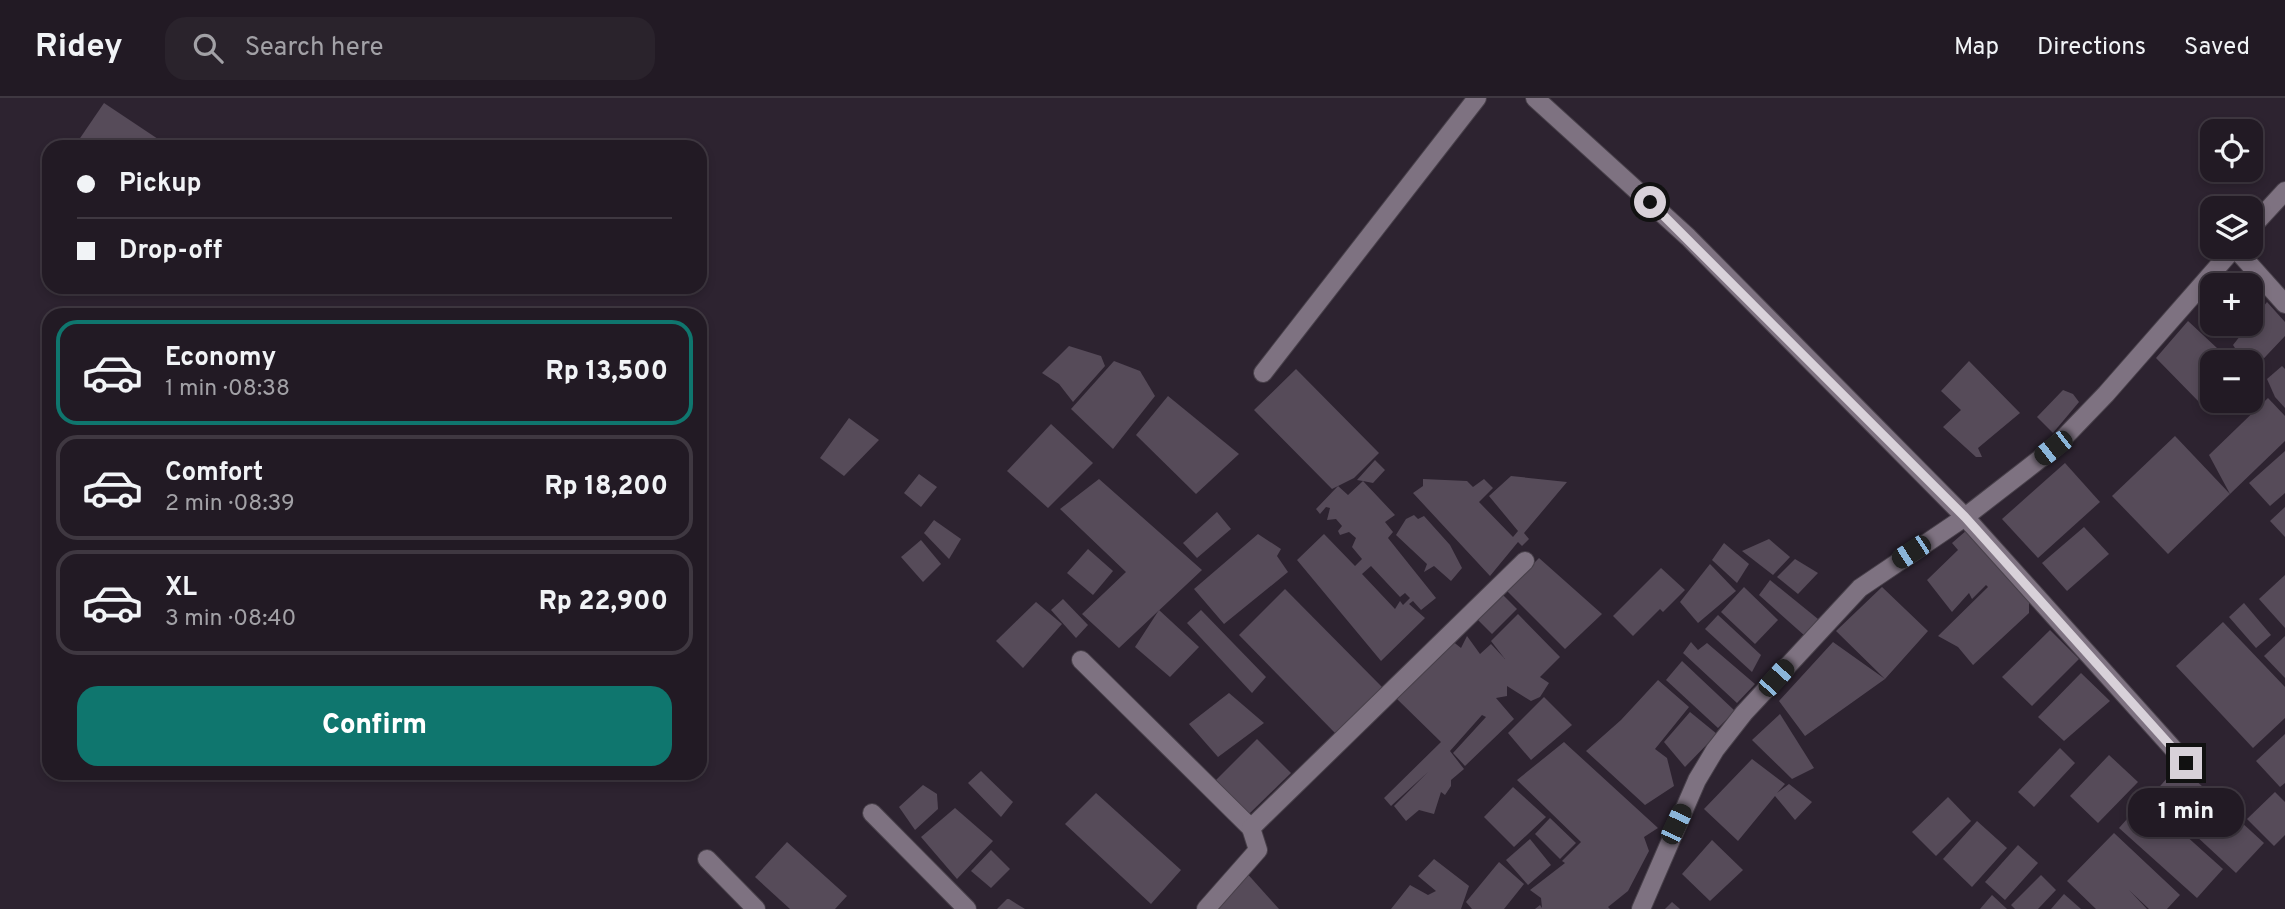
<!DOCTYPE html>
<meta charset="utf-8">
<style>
:root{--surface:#221a24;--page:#2a232c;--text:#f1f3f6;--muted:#a2a1a6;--line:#3f3841;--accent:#0f766e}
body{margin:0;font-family:Overpass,sans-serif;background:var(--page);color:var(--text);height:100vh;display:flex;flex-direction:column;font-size:26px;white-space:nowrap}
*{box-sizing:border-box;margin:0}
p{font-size:23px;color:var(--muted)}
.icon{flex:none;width:38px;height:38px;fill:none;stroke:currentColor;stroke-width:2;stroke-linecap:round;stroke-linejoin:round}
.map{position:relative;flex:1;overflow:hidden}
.side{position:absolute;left:42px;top:210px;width:665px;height:472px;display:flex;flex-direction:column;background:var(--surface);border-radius:21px;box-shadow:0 4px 10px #0003,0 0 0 2px var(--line)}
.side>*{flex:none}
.guide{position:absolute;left:42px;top:42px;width:665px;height:154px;border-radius:21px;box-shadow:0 4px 10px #0003,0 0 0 2px var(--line);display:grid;align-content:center;height:154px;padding:0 35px;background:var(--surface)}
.controls{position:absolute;left:2200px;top:21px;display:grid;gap:14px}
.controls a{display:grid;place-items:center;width:63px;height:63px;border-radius:14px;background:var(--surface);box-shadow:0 4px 10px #0003,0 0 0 2px var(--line);font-size:35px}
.end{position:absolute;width:32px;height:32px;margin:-16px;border:9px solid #d8d1d9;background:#111;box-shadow:0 0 0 4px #111}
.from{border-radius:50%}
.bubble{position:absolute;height:49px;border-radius:21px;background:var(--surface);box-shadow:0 4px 10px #0003,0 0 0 2px var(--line);font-size:23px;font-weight:800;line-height:49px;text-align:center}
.car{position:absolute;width:21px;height:42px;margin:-21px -10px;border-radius:9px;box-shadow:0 0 5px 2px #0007;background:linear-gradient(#222 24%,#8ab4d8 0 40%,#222 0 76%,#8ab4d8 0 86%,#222 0)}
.guide b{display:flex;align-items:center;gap:24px;height:66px;font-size:26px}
.guide b+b{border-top:2px solid var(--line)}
.guide i{width:18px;height:18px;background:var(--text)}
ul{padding:12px 0 0;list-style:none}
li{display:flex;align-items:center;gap:21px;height:105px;margin:0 14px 10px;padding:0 21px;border:4px solid var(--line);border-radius:21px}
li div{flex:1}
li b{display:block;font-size:26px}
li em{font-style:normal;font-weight:800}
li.selected{border-color:var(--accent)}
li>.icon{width:63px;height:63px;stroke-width:1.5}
.button{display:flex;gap:14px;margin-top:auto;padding:14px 35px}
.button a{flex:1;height:80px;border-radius:21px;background:var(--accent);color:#fff;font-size:28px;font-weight:800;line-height:80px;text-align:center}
header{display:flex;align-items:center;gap:42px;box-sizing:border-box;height:98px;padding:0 35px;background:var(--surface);border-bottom:2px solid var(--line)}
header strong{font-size:33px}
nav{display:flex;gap:38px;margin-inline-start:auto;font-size:24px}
.search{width:490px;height:63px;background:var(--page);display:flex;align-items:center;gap:18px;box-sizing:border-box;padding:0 24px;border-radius:21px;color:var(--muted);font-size:26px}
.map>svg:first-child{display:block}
.building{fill:#564b59;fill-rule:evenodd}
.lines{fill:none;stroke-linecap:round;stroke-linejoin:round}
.minor-casing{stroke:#48404a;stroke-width:20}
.minor{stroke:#7e7281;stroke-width:18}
.route{stroke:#d8d1d9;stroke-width:9}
</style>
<header>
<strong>Ridey</strong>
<div class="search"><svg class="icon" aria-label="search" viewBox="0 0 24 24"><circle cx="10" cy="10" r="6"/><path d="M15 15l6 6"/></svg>Search here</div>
<nav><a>Map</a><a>Directions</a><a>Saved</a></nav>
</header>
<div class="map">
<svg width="2285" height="811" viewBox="0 0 2285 811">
<rect width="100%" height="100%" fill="#2d2330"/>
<!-- building -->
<g class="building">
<polygon points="104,5 170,49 74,49"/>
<polygon points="2267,204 2285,224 2285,238 2250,275 2250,264 2244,264 2233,247"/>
<polygon points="2188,223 2232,264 2212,264 2212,298 2202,307 2156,260"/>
<polygon points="1069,248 1101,258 1105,268 1073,304 1059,286 1042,275"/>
<polygon points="1114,263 1140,273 1155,298 1113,351 1071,311"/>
<polygon points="1969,263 2020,315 1978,350 1982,359 1976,359 1943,329 1961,312 1941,293"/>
<polygon points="2282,268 2285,271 2285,310 2275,299 2267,281"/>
<path d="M1296,271L1379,355L1354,380L1338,388L1348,397L1363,383L1357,382L1375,362L1385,372L1373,385L1363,383L1395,417L1385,424L1393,434L1388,440L1436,500L1421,512L1413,503L1409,506L1425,520L1381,563L1297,462L1324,436L1355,468L1362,461L1352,449L1356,440L1349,434L1340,437L1338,433L1342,428L1336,421L1327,422L1330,410L1326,409L1320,416L1316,411L1338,388L1332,391L1254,312ZM1371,468L1400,499L1405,495L1410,500L1403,507L1400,503L1395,511L1362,476Z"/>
<polygon points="2063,292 2073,296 2079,304 2053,335 2037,319"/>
<polygon points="1168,298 1239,356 1196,396 1136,337"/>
<polygon points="2268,300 2285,318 2285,343 2230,396 2209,357"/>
<polygon points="849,320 879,342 844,378 820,360"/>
<polygon points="1051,326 1093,365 1048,410 1007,373"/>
<polygon points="2175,338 2230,396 2168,456 2112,398"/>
<polygon points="2285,353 2285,395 2270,408 2249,385"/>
<polygon points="2065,365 2100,404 2038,460 2002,421"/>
<polygon points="919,376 937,389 921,409 904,395"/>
<polygon points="1511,378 1567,384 1524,435 1529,441 1522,448 1518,444 1490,478 1413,395 1423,388 1423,381 1467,383 1473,389 1484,381 1493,390 1479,404 1513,439 1518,433 1489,398"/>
<polygon points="1099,381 1202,472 1119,550 1082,516 1126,474 1060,411"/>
<polygon points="2285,409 2285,439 2270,423"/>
<polygon points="1217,414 1231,431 1197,460 1183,445"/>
<polygon points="1414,417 1418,421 1424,418 1450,447 1462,470 1451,483 1434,468 1424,474 1427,466 1396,437 1406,421"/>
<polygon points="934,422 961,441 949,461 924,435"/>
<polygon points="2084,429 2109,456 2067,493 2042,465"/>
<polygon points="1967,432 2029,496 2029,515 1973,567 1958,549 1938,538 1988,489 1986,487 1972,501 1969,495 1952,514 1927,482 1958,452 1952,445"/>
<polygon points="1258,436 1281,451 1277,458 1288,474 1224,526 1194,491"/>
<polygon points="1769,441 1790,459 1773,477 1742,453"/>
<polygon points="921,442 941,466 923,484 901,459"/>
<polygon points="1724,445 1749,466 1737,485 1712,462"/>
<polygon points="1088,451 1113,473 1093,497 1067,475"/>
<polygon points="1539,460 1602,516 1565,551 1507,493"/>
<polygon points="1795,461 1818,475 1798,496 1777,479"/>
<polygon points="1710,466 1736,493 1698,525 1680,504"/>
<polygon points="1661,470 1685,492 1663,514 1660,511 1633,538 1613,518"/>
<polygon points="2285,477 2285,530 2259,501"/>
<polygon points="1770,482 1818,521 1805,538 1759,497"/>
<polygon points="1744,489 1778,522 1755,546 1721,514"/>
<polygon points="1882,489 1928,533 1885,581 1805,638 1779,603 1833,544 1885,581 1836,533"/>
<polygon points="1285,491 1383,590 1336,636 1239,537"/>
<polygon points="1501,495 1517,511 1492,536 1476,520"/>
<polygon points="1063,501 1088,527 1076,540 1051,512"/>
<polygon points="1036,504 1062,526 1023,570 996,543"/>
<polygon points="2244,505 2271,537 2256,550 2229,519"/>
<polygon points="1159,512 1199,549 1170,579 1135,549"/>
<polygon points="1201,512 1266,579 1252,595 1187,525"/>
<polygon points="1518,516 1560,559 1540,579 1549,585 1540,599 1531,603 1507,588 1507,598 1496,600 1514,621 1465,668 1453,655 1486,619 1482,617 1450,653 1464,671 1451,682 1451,688 1445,697 1441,694 1434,716 1419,712 1406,723 1394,708 1428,674 1391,708 1384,700 1441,644 1397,601 1451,542 1461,550 1467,538 1480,556 1491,546 1505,561 1491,543"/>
<polygon points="1718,517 1761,557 1752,574 1705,531"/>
<polygon points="2223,524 2285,589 2285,620 2253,650 2176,568"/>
<polygon points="2050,532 2079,561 2032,608 2002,579"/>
<polygon points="2285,538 2285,580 2264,558"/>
<polygon points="1691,544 1698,552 1707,545 1755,586 1737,605 1683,555"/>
<polygon points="1682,563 1735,613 1718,630 1666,582"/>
<polygon points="2081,575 2110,603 2064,643 2038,619"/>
<polygon points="1658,582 1689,609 1655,651 1667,660 1674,688 1645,707 1586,653 1621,622"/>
<polygon points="1229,595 1264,625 1218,659 1189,626"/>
<polygon points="1544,599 1572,627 1531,662 1508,635"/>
<polygon points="1690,614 1717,636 1685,669 1664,644"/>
<polygon points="1780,616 1814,670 1792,681 1752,642"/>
<polygon points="2285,636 2285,685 2280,689 2256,663"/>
<polygon points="1257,641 1291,675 1249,716 1216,682"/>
<polygon points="1564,644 1658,730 1644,739 1649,753 1628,793 1608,809 1610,811 1535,811 1540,807 1542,810 1541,800 1530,792 1565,765 1562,763 1581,744 1517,682"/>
<polygon points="2060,650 2075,665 2034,709 2018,694"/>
<polygon points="2109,657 2138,684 2098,725 2070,698"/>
<polygon points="1752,661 1785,686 1777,695 1789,686 1812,704 1795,722 1775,698 1738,743 1704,711"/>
<polygon points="2179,667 2264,745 2236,775 2152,697"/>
<polygon points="981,673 1013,704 1001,719 968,685"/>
<polygon points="923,687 937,696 938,711 915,732 899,709"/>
<polygon points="1513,689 1546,719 1514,749 1484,719"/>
<polygon points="2275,694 2285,704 2285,737 2274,748 2247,721"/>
<polygon points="1096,695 1181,772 1151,806 1065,726"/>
<polygon points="1948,699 1971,723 1936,758 1912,734"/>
<polygon points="2145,701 2223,771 2197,800 2119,730"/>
<polygon points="955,710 993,743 957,781 921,739"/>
<polygon points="1550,720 1576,745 1560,761 1535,736"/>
<polygon points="1977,723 2007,750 1972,789 1943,761"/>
<polygon points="2114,735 2180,797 2167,811 2149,811 2129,792 2147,811 2096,811 2067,783"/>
<polygon points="1530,741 1551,767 1528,787 1506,762"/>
<polygon points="1712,742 1743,772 1710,803 1682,776"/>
<polygon points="787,744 847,798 835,811 790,811 755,779"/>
<polygon points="2018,747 2038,765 2005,802 1985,784"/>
<polygon points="991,752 1010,771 991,790 971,773"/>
<polygon points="1434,761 1469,788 1461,811 1391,811 1410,787 1428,797 1436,793 1418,778"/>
<polygon points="1499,764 1524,786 1504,811 1472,811 1466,804"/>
<polygon points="1244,772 1279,811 1212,811"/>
<polygon points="2041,777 2056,792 2038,811 2015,811 2011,807"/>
<polygon points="2064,796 2081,811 2051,811"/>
<polygon points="1992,797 2007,811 1980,811"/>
<polygon points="1007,801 1009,801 1025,811 997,811"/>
<polygon points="1672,804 1680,811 1665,811"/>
</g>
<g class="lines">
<defs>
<g id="minor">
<polyline points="1535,0 1688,139 1965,419 2186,665"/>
<polyline points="2250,131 2285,93"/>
<polyline points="2234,149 2285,206"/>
<polyline points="1263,275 1477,0"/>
<polyline points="1081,562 1251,730"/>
<polyline points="872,715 967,811"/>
<polyline points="707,761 756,811"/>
<polyline points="1206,811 1258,752 1251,730 1525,463"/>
<polyline points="1641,811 1697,682 1715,652 1744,615 1860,490 1965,419 2054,350 2106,296 2235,149"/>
</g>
</defs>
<!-- minor casing -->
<use href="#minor" class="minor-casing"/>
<!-- minor -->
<use href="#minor" class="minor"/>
</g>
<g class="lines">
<!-- route -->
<polyline class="route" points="1650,104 1965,419 2186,665"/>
</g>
</svg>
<div class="controls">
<a><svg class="icon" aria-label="locate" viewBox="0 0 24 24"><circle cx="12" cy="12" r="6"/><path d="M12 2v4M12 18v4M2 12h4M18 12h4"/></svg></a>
<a><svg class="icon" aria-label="layers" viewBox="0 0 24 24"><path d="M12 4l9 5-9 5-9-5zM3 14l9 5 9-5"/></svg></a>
<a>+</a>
<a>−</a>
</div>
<i class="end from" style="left:1650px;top:104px"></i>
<i class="end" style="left:2186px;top:665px"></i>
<div class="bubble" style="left:2128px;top:690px;width:116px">1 min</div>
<i class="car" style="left:2053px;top:350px;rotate:232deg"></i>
<i class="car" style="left:1911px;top:454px;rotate:237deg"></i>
<i class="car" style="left:1776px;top:580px;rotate:42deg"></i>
<i class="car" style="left:1676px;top:726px;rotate:25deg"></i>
<div class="guide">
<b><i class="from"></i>Pickup</b>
<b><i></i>Drop-off</b>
</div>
<section class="side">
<ul>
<li class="selected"><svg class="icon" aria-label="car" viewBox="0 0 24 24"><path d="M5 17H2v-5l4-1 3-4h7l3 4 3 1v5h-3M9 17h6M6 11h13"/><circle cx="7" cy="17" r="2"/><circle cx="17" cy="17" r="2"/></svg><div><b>Economy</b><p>1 min · 08:38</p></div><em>Rp 13,500</em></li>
<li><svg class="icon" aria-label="car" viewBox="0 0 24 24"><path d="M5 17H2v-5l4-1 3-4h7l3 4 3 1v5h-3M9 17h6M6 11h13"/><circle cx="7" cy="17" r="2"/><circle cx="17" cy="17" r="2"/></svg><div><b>Comfort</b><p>2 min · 08:39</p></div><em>Rp 18,200</em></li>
<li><svg class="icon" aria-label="car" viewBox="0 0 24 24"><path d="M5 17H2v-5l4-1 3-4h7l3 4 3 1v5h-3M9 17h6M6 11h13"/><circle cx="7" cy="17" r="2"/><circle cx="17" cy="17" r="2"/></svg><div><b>XL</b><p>3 min · 08:40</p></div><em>Rp 22,900</em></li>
</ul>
<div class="button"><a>Confirm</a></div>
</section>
</div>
